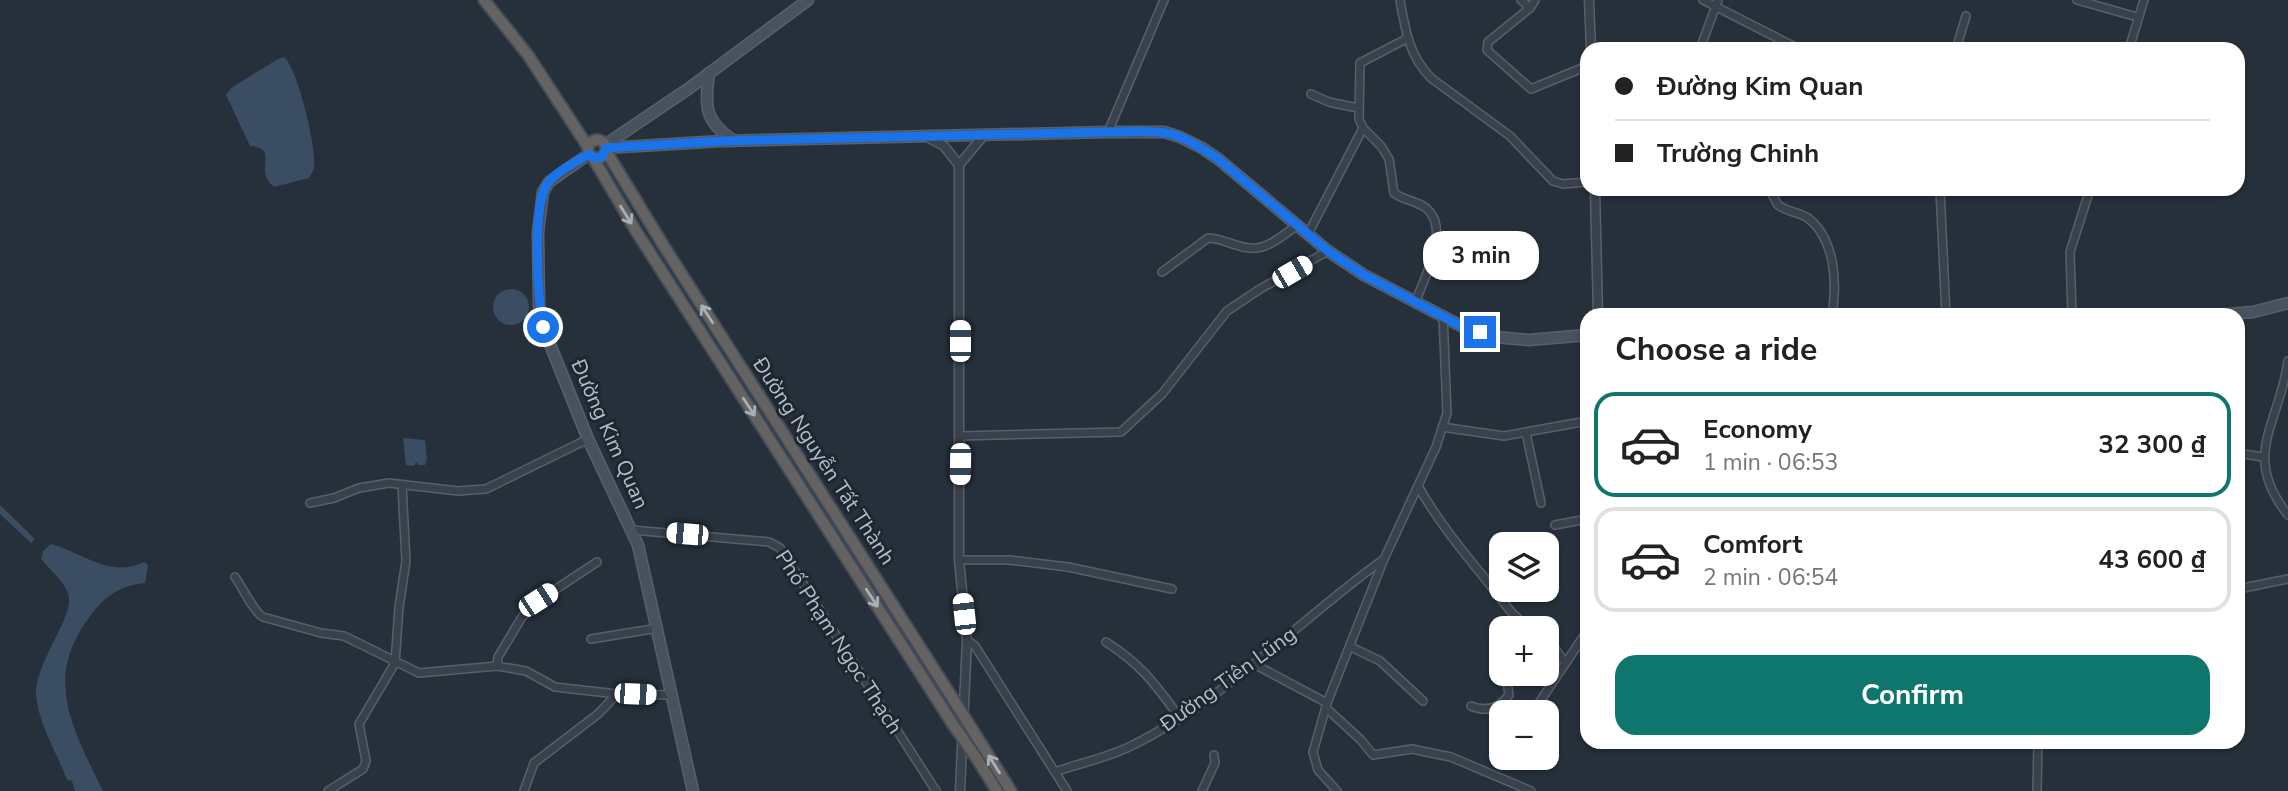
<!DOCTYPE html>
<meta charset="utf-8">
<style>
:root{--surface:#fff;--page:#f6f6f6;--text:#222;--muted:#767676;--line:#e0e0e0;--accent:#0f766e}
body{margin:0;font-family:"Nunito Sans",sans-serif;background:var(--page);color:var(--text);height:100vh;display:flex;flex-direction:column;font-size:26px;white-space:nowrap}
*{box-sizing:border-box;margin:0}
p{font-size:23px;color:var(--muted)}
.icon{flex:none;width:38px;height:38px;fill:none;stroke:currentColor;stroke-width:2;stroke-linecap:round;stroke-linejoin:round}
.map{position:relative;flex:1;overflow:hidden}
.side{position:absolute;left:1580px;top:308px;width:665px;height:441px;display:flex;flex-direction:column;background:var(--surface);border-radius:21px;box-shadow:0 2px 5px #0004}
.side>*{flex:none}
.top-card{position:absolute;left:1580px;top:42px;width:665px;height:154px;border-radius:21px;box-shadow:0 2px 5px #0004;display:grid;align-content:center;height:154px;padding:0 35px;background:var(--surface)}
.controls{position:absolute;left:1489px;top:532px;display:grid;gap:14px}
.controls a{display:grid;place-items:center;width:70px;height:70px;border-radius:14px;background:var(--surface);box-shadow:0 2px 5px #0004;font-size:35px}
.end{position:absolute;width:32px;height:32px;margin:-16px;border:9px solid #1a73e8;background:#fff;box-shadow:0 0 0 4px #fff}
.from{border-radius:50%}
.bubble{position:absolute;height:49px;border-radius:21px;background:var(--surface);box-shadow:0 2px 5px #0004;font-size:23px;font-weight:700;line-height:49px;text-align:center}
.car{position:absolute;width:21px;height:42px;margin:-21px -10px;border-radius:9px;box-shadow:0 0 5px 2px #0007;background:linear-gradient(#fff 24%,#345 0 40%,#fff 0 76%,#345 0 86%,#fff 0)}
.top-card b{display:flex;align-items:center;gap:24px;height:66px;font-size:26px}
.top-card b+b{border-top:2px solid var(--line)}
.top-card i{width:18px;height:18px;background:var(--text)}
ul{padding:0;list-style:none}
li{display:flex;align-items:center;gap:21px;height:105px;margin:0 14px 10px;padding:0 21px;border:4px solid var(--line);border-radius:21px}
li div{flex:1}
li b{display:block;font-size:26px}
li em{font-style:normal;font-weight:700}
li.on{border-color:var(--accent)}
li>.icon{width:63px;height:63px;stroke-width:1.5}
h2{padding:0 35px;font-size:32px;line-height:84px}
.cta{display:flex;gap:14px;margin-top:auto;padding:14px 35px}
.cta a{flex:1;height:80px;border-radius:21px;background:var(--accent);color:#fff;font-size:28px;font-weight:700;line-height:80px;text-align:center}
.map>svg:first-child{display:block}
.water{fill:#3a4d62}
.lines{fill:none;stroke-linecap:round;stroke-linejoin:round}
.minor-casing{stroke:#57606a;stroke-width:10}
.tertiary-casing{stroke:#57606a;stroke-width:11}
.secondary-casing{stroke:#57606a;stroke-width:13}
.trunk-casing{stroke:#444d57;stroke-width:14}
.minor{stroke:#39424c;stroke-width:7}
.tertiary{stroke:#39424c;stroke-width:8}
.secondary{stroke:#47525e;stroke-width:10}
.trunk{stroke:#646361;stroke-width:10}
.trunk-bridge-casing{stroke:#444d57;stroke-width:14;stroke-linecap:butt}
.trunk-bridge{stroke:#646361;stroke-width:10}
.oneway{stroke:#a8b0b8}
.route{stroke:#1a73e8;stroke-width:9}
.labels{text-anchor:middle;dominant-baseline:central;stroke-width:6;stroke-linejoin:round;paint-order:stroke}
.street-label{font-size:21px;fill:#b4bdc7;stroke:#1e2731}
</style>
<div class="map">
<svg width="2288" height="791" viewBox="0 0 2288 791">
<rect width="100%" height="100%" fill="#25303b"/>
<!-- water -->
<g class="water">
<path d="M284,57C298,69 317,149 314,168C313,172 311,174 309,178L274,187C252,170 281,148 250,146L226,95L231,88L278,59Z"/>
<circle cx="511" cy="307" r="18"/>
<polygon points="403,438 425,440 427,459 425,465 419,465 416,462 414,466 406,465"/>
<polygon points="0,505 35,539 31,543 0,514"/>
<path d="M51,544C82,552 110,579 144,562L148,565L145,583C121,585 105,596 91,615C42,678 73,729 103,791H75L72,781L67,780C57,752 38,724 36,694C35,664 72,619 69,598C67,583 50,570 41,559L43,551Z"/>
</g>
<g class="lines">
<defs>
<g id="minor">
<path d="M1400,0C1405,29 1409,56 1431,78L1510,136L1553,181L1563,184L1587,182"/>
<polyline points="1521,0 1530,8"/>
<polyline points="1535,0 1530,8 1488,42 1487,50 1531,89 1587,66"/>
<polyline points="1703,0 1799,49"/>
<polyline points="2077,0 2137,17"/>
<path d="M1406,39L1360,63L1359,119L1363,128L1381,146L1389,159L1394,193C1404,201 1421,201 1429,211C1449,232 1424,278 1416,301"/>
<polyline points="1700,49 1718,0"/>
<polyline points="1956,49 1966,16"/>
<polyline points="2129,49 2144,0"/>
<polyline points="1311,94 1329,102 1358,108"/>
<polyline points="1108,132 1164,0"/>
<path d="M1769,189L1778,205C1787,212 1799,212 1808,218C1836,240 1837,284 1832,315"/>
<polyline points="1940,189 1946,315"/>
<polyline points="1308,234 1363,128"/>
<path d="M1162,272L1208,238C1217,238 1226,242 1236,245C1264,255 1275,240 1298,225"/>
<polyline points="2072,315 2070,252 2090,189"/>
<path d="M2288,361C2280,423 2240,455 2288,515"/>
<polyline points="1442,427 1504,436 1587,421"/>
<polyline points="1526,433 1541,503"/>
<polyline points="960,436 1121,432 1162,394 1227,311 1260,289 1328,251"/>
<polyline points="2238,453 2263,457"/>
<path d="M1418,486C1439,523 1465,554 1491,586C1505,603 1512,618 1532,628"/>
<polyline points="310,503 334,498 359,488 389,483 458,491 486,489 588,439"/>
<polyline points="1555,525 1587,519"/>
<polyline points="632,530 769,542 780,548 936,791"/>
<polyline points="959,560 1009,560 1068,567 1172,589"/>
<path d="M235,577C242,587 254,612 263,617L321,633L344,636L419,673L497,666L526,671L555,687L617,694L673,695"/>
<polyline points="2238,589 2288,579"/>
<polyline points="591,639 658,628"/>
<polyline points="1547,639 1566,663"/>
<polyline points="967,640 975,646 1067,791"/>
<path d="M1106,642C1142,665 1155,684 1180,718"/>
<polyline points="1351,647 1380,661 1423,701"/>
<polyline points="1254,664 1327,703"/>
<polyline points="497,666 498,657 522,617 535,603 597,562"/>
<path d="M1471,706C1486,712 1499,709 1509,695L1506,674"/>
<polyline points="1537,706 1587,631"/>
<polyline points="1326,708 1361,740 1373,755 1412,749 1451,757 1531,791"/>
<path d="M1055,772C1080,763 1107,758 1131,746C1225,700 1299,620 1384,559"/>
<polyline points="328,791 363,769 366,761 359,724 395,663 399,607 406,561 402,485"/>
<polyline points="524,791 534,763 598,714 617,694"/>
<polyline points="1202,791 1215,763 1214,755"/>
<polyline points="1337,791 1318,770 1313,752 1327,703 1384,559 1436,447 1447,413 1443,315"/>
<polyline points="2037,791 2038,742"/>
</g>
<g id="tertiary">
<polyline points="1589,0 1591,49"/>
<polyline points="927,137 944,146 959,165"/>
<polyline points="1595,189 1598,315"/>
<polyline points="960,791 967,640 959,560 959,165 984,135"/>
</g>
<g id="secondary">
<path d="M709,73C705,107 704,121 734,141"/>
<polyline points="605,145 688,89 808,0"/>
<polyline points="606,148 722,141 1108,132 1164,132 1180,137 1202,148 1217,158 1328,251 1364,275 1465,328 1495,337 1529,340 1587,335"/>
<polyline points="589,154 549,182 543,192 538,232 539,306 543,327 588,439 638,545 693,791"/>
<polyline points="2218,315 2253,312 2288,303"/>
</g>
<g id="trunk">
<polyline points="484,0 528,55 588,147"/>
<circle cx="597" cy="149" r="9"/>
<polyline points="606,151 665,248 955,702"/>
<polyline points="592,156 636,231 952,723"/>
<polyline points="977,737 1011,791"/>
<polyline points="977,759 997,791"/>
</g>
</defs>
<!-- minor casing -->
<use href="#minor" class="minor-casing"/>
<!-- tertiary casing -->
<use href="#tertiary" class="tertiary-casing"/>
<!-- secondary casing -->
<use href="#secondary" class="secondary-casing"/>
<!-- trunk casing -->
<use href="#trunk" class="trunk-casing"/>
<!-- minor -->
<use href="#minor" class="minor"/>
<!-- tertiary -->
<use href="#tertiary" class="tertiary"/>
<!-- secondary -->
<use href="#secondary" class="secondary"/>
<!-- trunk -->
<use href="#trunk" class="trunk"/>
<defs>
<g id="trunk-bridge">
<polyline points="955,702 977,737"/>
<polyline points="952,723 977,759"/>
</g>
</defs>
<!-- trunk-bridge casing -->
<use href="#trunk-bridge" class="trunk-bridge-casing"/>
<!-- trunk-bridge -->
<use href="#trunk-bridge" class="trunk-bridge"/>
</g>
<!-- one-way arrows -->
<defs><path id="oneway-shaft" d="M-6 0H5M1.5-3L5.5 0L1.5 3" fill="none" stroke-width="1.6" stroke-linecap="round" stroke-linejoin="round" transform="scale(1.75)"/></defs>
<g class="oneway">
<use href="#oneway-shaft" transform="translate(626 215) rotate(58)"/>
<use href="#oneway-shaft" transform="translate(707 314) rotate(-123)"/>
<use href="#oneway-shaft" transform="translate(749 407) rotate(57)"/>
<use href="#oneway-shaft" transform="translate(872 598) rotate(57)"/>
<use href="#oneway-shaft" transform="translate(994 764) rotate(-122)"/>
</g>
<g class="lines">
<!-- route -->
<path class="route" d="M543,327C538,299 532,211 546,186C554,172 576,162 589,154L595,158L602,157L606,148L722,141L1108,132C1127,132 1148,130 1166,133C1184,136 1201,148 1217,158L1328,251L1364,275L1465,328L1480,332"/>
</g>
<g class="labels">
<!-- street labels -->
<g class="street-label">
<text transform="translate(610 434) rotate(66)">Đường Kim Quan</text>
<text transform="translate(824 461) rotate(57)">Đường Nguyễn Tất Thành</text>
<text transform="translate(839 642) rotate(57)">Phố Phạm Ngọc Thạch</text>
<text transform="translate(1228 679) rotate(-36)">Đường Tiên Lũng</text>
</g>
</g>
</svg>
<div class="controls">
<a><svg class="icon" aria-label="layers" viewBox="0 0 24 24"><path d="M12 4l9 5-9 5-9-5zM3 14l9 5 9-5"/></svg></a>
<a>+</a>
<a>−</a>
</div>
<i class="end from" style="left:543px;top:327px"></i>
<i class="end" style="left:1480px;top:332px"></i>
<div class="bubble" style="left:1423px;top:231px;width:116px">3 min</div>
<i class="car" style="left:1292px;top:272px;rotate:60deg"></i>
<i class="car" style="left:960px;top:341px;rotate:0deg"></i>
<i class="car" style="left:960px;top:464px;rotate:181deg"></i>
<i class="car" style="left:687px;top:534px;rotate:275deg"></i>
<i class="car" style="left:538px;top:600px;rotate:57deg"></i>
<i class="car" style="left:964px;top:614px;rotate:354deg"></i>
<i class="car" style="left:635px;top:694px;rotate:92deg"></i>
<div class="top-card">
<b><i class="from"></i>Đường Kim Quan</b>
<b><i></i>Trường Chinh</b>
</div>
<section class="side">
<h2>Choose a ride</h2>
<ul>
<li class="on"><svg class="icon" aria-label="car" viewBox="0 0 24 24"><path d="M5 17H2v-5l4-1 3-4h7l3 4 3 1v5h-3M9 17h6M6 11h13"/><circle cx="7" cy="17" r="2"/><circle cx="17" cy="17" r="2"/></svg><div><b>Economy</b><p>1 min · 06:53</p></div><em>32 300 ₫</em></li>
<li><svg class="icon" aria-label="car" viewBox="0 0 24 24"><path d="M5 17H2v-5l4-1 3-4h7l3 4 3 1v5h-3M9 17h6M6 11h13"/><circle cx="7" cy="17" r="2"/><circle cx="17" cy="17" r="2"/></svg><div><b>Comfort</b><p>2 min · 06:54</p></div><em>43 600 ₫</em></li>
</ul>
<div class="cta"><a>Confirm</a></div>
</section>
</div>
